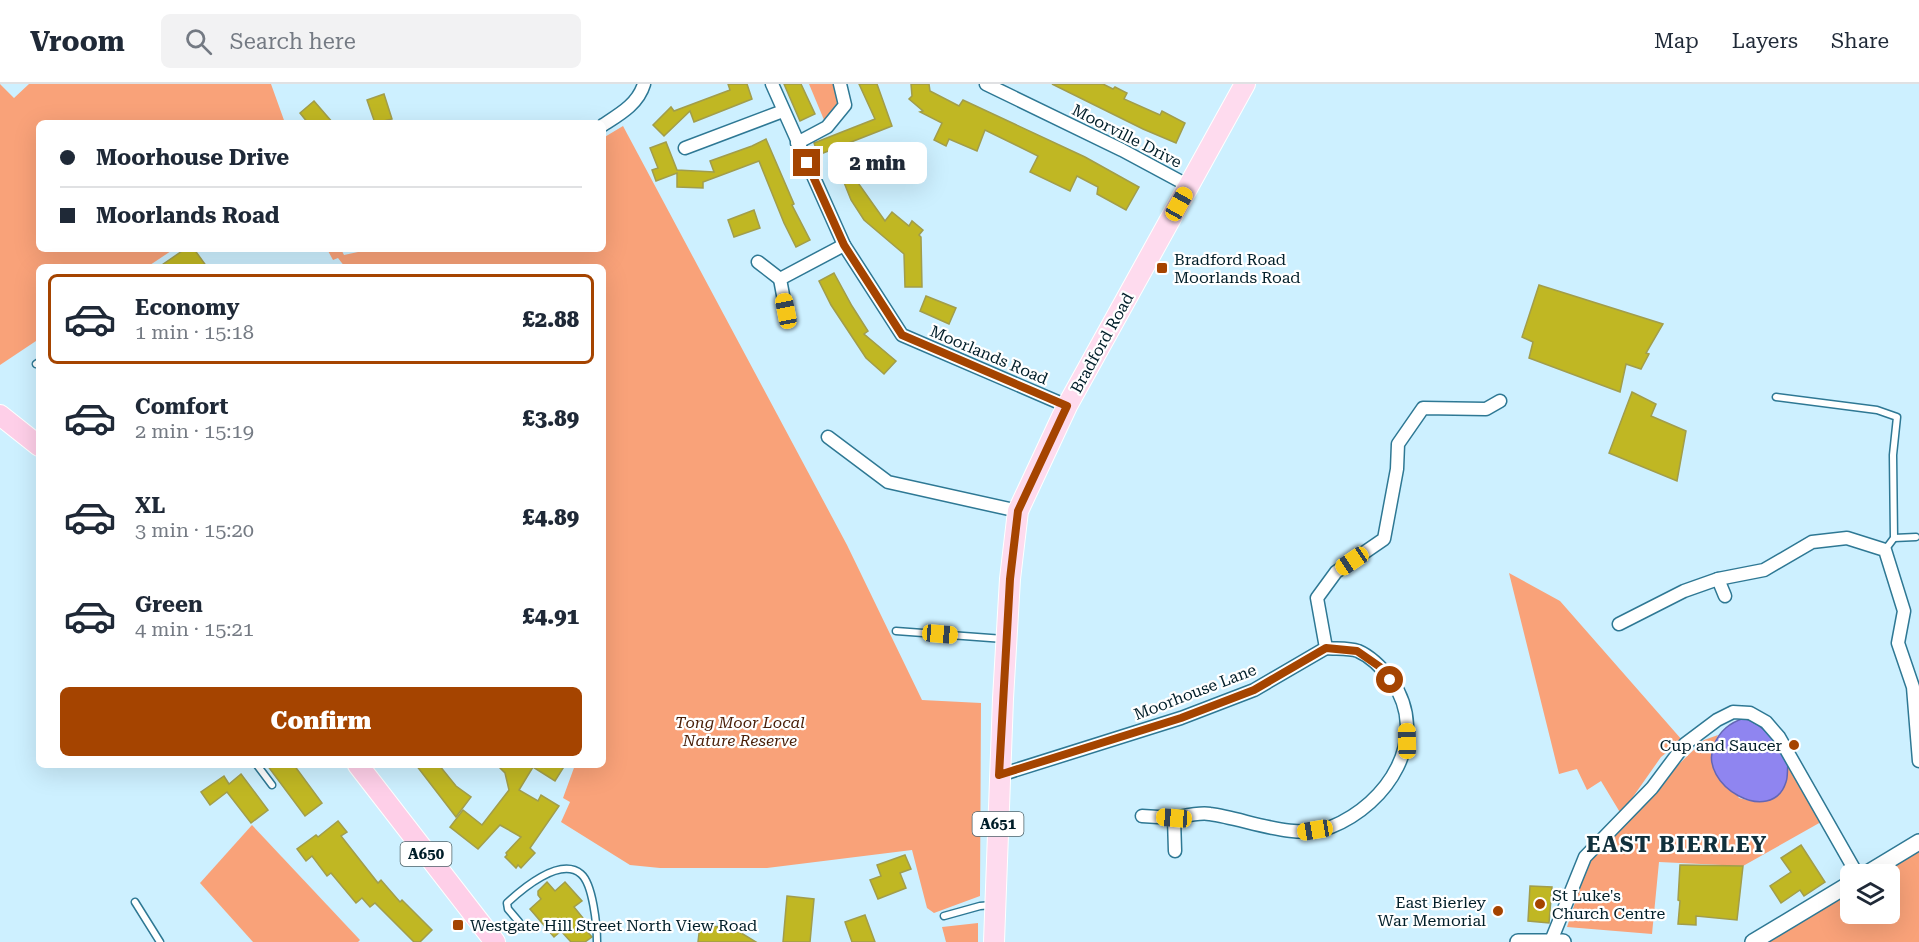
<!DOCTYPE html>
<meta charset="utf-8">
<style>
:root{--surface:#fff;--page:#f2f2f3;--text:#1f2937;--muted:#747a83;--line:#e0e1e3;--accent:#a54400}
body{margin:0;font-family:"Roboto Serif",serif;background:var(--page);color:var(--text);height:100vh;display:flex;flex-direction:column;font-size:22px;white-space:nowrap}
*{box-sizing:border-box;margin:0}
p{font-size:20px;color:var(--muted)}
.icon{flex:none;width:33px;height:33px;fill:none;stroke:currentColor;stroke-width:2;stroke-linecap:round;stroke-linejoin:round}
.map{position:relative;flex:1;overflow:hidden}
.side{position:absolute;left:36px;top:180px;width:570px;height:504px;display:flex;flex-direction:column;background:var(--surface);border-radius:9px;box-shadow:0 6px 24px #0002}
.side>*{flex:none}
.hud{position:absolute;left:36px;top:36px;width:570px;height:132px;border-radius:9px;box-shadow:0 6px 24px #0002;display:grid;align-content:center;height:132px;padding:0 24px;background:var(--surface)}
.controls{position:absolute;left:1840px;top:780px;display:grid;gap:12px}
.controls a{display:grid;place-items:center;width:60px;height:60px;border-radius:9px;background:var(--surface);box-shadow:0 6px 24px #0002;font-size:30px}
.end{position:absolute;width:27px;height:27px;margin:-14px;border:8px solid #a54400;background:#fff;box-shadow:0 0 0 3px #fff}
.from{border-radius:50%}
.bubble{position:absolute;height:42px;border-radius:9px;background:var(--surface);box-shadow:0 6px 24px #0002;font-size:20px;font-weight:800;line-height:42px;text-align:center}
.car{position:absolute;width:18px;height:36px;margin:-18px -9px;border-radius:8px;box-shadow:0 0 4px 2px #0007;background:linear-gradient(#f5c518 24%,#345 0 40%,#f5c518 0 76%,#345 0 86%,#f5c518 0)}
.hud b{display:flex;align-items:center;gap:21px;height:57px;font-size:22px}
.hud b+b{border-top:2px solid var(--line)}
.hud i{width:15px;height:15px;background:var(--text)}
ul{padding:10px 0 0;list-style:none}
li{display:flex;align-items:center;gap:18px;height:90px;margin:0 12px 9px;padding:0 12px;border:3px solid transparent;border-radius:9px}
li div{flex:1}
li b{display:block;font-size:22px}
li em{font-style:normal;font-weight:800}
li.selected{border-color:var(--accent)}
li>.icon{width:54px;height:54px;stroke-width:1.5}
.action{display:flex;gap:12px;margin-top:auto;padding:12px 24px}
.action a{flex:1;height:69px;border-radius:9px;background:var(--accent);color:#fff;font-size:24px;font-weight:800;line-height:69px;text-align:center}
header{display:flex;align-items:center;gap:36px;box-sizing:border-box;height:84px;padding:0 30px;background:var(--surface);border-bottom:2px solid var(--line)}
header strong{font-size:28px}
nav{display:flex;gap:33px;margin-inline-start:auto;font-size:21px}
.search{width:420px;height:54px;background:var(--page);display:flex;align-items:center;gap:15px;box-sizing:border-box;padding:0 21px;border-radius:9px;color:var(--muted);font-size:22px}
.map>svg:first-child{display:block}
.green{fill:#f9a279}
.water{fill:#8f85f0;stroke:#6466b4;stroke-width:1.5}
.building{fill:#c0b723;stroke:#a19d4b;stroke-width:1.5}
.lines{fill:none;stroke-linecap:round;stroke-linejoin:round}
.service-casing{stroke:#2e7894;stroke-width:9}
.minor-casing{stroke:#2e7894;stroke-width:15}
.tertiary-casing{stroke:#2e7894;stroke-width:18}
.primary-casing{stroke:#fff;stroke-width:22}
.trunk-casing{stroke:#fff;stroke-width:22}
.service{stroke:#fff;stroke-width:6}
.minor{stroke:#fff;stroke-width:12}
.tertiary{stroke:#fff;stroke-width:15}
.primary{stroke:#fedbee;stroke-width:20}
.trunk{stroke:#fecfe8;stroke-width:20}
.route{stroke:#a54400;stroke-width:8}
.poi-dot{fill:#a54400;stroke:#fff;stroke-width:2}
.labels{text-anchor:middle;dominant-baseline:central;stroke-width:4.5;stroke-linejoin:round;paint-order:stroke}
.shield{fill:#fff;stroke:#4c6269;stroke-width:1.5}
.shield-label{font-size:15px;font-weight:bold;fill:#001e29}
.street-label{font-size:16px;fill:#001e29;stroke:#fff}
.poi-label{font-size:16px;fill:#001e29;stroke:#fff;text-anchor:start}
.park-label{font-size:16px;font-style:italic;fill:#491e07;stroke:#fff}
.district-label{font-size:22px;font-weight:bold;letter-spacing:1.5px;fill:#11303c;stroke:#fff}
</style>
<header>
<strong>Vroom</strong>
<div class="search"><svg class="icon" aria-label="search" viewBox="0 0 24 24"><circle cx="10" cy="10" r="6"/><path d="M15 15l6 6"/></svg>Search here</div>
<nav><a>Map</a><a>Layers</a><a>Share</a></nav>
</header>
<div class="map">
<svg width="1919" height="858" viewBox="0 0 1919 858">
<rect width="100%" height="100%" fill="#cdf0ff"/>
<!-- green -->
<g class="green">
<polygon points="0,0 14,14 29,0 271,0 285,39 39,39 39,165 174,165 147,183 39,183 39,255 0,281"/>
<polygon points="809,0 840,0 845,21 827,43"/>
<polygon points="623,42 847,461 922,616 981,619 980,812 934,829 927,824 912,766 767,784 660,784 630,781 561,738 570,718 563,714 575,681 603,681 603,183 345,183 338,174 333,176 327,165 341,165 344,171 372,165 603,165 603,54"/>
<polygon points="1509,489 1560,517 1682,656 1661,673 1621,730 1601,697 1587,706 1577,685 1559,690"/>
<polygon points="1718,651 1711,669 1739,714 1751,717 1767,717 1788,680 1821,738 1743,782 1659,778 1652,850 1567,843 1589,776 1657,709 1678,681 1704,656"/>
<polygon points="252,741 360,856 358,858 253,858 200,799"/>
<polygon points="1919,766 1919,858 1764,858 1851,808 1851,830 1890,830 1890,790 1880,790"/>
<polygon points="978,839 978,858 946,858 942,843"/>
</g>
<!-- water -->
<path class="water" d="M1744,634C1768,643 1776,658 1788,680C1787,686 1788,693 1786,698C1772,743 1697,702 1714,661C1720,646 1730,639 1744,634Z"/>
<!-- building -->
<g class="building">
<polygon points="728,0 747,0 752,15 694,38 690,27 664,52 653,41 671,23 674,27 730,6"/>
<polygon points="784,0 801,0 815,30 800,37"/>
<polygon points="859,0 877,0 892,42 846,60 859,94 856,96 885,137 892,128 909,142 912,137 923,146 919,151 921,153 922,203 905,203 904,170 864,136 851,116 831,66 818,71 814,59 875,35"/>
<polygon points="911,0 929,0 930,7 959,22 963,16 1085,73 1139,103 1126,126 1097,110 1098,103 1077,92 1070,107 1030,88 1038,72 985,46 977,67 949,55 946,62 934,56 942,39 920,28 923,27 909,15 912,12"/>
<polygon points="1052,0 1103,0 1113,5 1115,3 1127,9 1124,15 1160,31 1162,27 1185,39 1176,59 1143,45"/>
<polygon points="384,10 392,35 375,39 367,16"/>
<polygon points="314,17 333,39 308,39 300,29"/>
<polygon points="766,55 794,120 792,121 810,156 796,163 784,139 759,77 703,98 703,104 677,103 677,89 656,97 652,86 658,84 650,64 666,58 677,86 714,88 710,77 752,62"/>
<polygon points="754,126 760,144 734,153 728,136"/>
<polygon points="185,165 194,165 207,183 159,183"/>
<polygon points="834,189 852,222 868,247 864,250 896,277 884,290 866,274 831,221 819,197"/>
<polygon points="1539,201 1663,240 1646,269 1649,270 1641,285 1626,280 1620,308 1529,274 1533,258 1522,253"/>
<polygon points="926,212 956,224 949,240 920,227"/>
<polygon points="1632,308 1656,320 1651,332 1686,347 1677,397 1609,369"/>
<polygon points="267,681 294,681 322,719 305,732"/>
<polygon points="416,681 439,681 456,702 471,713 456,733"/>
<polygon points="497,681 565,681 555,697 533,683 519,706 538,717 541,711 559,722 530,764 535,769 521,784 518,781 516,784 505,773 507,771 506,769 521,753 500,741 478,765 450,743 463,726 482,741 509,706 505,689"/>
<polygon points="241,690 268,726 251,739 227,708 210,721 201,708 224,692 229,700"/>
<polygon points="338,737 347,748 341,752 378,799 381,796 400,818 402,816 432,846 420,858 414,858 375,819 370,823 362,814 356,819 331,789 327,792 312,772 306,777 297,765 316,751 318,753"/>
<polygon points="1801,761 1825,798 1804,812 1800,806 1781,819 1770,802 1791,788 1781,774"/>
<polygon points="905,771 911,785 900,789 906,804 878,815 870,796 881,792 877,781"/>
<polygon points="1680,781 1743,782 1737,836 1696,832 1696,841 1678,840 1680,817 1678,816"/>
<polygon points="547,798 555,807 565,798 582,817 574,823 587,839 583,843 592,853 585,858 571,858 561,847 554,853 530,825 541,815 538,811 538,807"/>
<polygon points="1530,802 1552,803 1549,839 1528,837"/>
<polygon points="787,812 814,815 810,858 783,858"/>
<polygon points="865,831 875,858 852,858 845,838"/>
<polygon points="700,841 733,844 756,858 698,858"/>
</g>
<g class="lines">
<defs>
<g id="service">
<polyline points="36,280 39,278"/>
<polyline points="1776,313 1877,326 1897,333 1893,371 1894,454 1885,466"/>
<polyline points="1894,454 1916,453"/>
<polyline points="896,547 1004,555"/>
<polyline points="257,681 272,701"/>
<polyline points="135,818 160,858"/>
<polyline points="944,832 980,822 992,821"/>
<path d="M519,838L508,825L507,819C521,806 560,772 581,790C593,800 597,842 597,858"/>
</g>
<g id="minor">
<polyline points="772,0 844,161 902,251 1067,322"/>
<polyline points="986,0 1122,66 1189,102"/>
<path d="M603,41C620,30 638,20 644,0"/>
<polyline points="797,59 827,43 845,21 840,0"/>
<polyline points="685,64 783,27"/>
<polyline points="758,178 780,195"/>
<polyline points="786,227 780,195 844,161"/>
<polyline points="828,353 888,398 1018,427"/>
<polyline points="1718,495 1725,512"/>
<polyline points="1619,540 1684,507 1718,495 1764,486 1812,458 1847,454 1885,466 1904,527 1898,559 1913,603 1919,677"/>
<polyline points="1000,691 1181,634 1254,606 1326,564 1317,514 1336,488 1384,455 1397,385 1398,360 1423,324 1486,325 1500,317"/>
<polyline points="1142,732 1174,734"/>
<path d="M1175,767L1174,734C1185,732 1199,728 1210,730C1247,735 1295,757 1331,743C1388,720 1431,654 1392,597C1383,585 1372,573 1358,567C1349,564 1336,565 1326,564"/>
<polyline points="1551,857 1585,773 1652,704 1685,660 1717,636 1733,628 1750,629 1766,638 1779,653 1857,790"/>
</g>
<g id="tertiary">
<polyline points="1866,790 1919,758"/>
<polyline points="1518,858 1563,858"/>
<polyline points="1753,858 1851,799"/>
</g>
<polyline id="primary" points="994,858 1003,615 1010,495 1018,427 1067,322 1245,0"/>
<g id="trunk">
<polyline points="0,331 39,362"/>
<polyline points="358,681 495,858"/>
</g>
</defs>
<!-- service casing -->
<use href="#service" class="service-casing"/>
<!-- minor casing -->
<use href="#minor" class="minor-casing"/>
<!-- tertiary casing -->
<use href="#tertiary" class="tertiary-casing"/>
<!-- primary casing -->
<use href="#primary" class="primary-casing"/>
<!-- trunk casing -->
<use href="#trunk" class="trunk-casing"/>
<!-- service -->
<use href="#service" class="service"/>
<!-- minor -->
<use href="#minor" class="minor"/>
<!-- tertiary -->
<use href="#tertiary" class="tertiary"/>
<!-- primary -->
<use href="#primary" class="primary"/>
<!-- trunk -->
<use href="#trunk" class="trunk"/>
</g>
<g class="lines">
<!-- route -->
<polyline class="route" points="807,79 844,161 902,251 1067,322 1018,427 1010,495 999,691 1181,634 1254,606 1326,564 1357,567 1383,585 1390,596"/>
</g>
<!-- markers -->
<g class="poi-dot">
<rect x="1156" y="178" width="12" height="12" rx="3"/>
<circle cx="1794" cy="661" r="6"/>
<circle cx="1540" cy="820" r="6"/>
<circle cx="1498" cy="827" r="6"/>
<rect x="452" y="835" width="12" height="12" rx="3"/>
</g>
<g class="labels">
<!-- shield labels -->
<g class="shield">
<rect x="972.5" y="728" width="51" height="24" rx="4.5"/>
<rect x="400.5" y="758" width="51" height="24" rx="4.5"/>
</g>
<g class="shield-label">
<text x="998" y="740">A651</text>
<text x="426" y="770">A650</text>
</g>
<!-- street labels -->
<g class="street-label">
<text transform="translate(1127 52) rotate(27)">Moorville Drive</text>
<text transform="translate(1102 259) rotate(-61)">Bradford Road</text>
<text transform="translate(989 271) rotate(23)">Moorlands Road</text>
<text transform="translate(1195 608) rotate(-21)">Moorhouse Lane</text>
</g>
<!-- poi labels -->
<g class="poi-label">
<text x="1174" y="175">Bradford Road<tspan x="1174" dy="18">Moorlands Road</tspan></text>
<text x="1782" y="661" text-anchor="end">Cup and Saucer</text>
<text x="1552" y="811">St Luke's<tspan x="1552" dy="18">Church Centre</tspan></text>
<text x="1486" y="818" text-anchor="end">East Bierley<tspan x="1486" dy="18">War Memorial</tspan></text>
<text x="470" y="841">Westgate Hill Street North View Road</text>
</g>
<!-- park labels -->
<g class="park-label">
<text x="740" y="638">Tong Moor Local<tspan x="740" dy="18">Nature Reserve</tspan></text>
</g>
<!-- district labels -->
<g class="district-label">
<text x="1677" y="760">EAST BIERLEY</text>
</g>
</g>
</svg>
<div class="controls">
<a><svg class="icon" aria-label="layers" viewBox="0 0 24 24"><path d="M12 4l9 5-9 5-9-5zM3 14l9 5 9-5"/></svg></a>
</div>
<i class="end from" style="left:1390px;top:596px"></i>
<i class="end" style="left:807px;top:79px"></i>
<div class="bubble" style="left:828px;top:58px;width:99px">2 min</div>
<i class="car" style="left:1179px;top:120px;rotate:29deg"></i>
<i class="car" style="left:786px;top:227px;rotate:349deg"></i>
<i class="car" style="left:1352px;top:477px;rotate:236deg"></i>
<i class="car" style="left:940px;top:550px;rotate:95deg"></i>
<i class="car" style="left:1407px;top:657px;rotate:359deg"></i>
<i class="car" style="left:1174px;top:734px;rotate:274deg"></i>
<i class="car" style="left:1315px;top:746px;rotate:261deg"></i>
<div class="hud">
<b><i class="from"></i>Moorhouse Drive</b>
<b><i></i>Moorlands Road</b>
</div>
<section class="side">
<ul>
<li class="selected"><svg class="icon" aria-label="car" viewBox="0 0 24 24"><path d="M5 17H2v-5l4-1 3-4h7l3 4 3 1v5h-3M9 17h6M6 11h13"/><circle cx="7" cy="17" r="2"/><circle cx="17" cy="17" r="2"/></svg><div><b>Economy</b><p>1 min · 15:18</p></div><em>£2.88</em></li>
<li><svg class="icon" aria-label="car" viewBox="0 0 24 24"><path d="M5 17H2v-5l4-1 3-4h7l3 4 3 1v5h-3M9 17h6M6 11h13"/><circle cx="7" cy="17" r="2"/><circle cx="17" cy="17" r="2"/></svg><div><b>Comfort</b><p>2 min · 15:19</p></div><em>£3.89</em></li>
<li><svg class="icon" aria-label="car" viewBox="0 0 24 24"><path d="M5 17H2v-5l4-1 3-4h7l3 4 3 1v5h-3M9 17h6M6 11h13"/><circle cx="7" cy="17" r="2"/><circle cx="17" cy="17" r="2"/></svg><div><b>XL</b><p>3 min · 15:20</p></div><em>£4.89</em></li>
<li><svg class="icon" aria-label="car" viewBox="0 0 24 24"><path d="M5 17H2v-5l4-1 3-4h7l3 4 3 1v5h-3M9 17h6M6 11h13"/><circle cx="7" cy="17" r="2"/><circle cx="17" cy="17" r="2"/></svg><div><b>Green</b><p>4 min · 15:21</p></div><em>£4.91</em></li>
</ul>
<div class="action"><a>Confirm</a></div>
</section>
</div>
